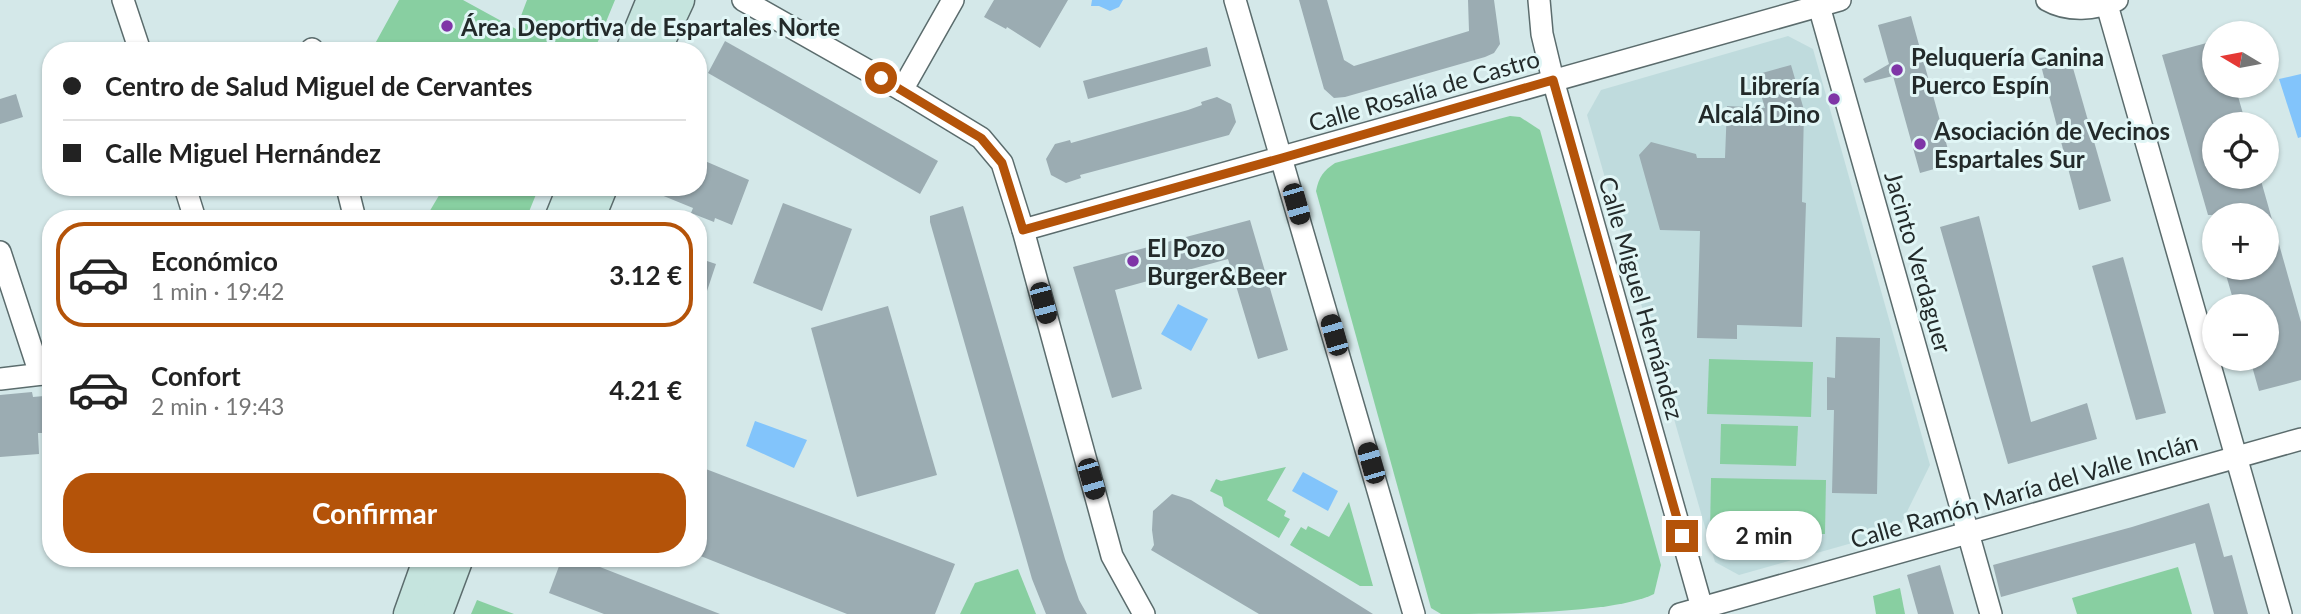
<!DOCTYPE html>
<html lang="es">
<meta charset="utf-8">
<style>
:root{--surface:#fff;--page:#f2f2f2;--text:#222;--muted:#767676;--line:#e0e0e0;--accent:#b45309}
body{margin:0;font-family:Lato,sans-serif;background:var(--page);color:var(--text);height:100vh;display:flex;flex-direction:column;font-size:26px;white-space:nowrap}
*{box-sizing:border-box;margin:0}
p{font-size:23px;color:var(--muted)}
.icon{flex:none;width:38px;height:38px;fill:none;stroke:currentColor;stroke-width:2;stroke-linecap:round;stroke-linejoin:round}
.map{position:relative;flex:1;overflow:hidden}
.panel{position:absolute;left:42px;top:210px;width:665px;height:357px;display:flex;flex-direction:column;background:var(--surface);border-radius:28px;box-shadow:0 2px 5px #0004}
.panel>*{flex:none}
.banner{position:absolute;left:42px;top:42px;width:665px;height:154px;border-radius:28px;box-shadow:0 2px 5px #0004;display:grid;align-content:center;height:154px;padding:0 21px;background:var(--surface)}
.needle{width:46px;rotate:280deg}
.fabs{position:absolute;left:2202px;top:21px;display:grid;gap:14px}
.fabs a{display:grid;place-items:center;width:77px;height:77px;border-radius:50%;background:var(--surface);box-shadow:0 2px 5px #0004;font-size:35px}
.end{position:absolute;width:32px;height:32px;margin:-16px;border:9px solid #b45309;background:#fff;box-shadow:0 0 0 4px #fff}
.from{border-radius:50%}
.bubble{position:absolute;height:49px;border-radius:24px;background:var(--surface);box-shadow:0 2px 5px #0004;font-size:23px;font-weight:700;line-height:49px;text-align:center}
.car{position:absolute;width:21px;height:42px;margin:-21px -10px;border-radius:9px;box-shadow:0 0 5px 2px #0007;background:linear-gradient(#222 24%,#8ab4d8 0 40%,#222 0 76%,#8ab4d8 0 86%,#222 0)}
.banner b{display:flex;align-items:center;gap:24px;height:66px;font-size:26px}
.banner b+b{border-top:2px solid var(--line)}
.banner i{width:18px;height:18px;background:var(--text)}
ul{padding:12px 0 0;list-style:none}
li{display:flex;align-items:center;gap:21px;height:105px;margin:0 14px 10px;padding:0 7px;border:4px solid transparent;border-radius:28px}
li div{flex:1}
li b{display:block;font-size:26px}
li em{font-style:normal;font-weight:700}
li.selected{border-color:var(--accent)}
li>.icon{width:63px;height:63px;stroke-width:1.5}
.button{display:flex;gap:14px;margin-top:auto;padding:14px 21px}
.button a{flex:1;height:80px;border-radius:28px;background:var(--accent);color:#fff;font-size:28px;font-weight:700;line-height:80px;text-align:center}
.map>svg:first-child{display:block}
.built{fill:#bfdbdd}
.green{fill:#88cfa1}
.water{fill:#82c4fb}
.building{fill:#9bacb2}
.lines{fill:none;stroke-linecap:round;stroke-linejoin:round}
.street-casing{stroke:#5b6c6d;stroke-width:24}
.secondary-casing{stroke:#5b6c6d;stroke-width:33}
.street{stroke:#fff;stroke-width:21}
.secondary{stroke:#c5e4de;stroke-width:30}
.route{stroke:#b45309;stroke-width:9}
.poi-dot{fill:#7f35a7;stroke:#e1f6f6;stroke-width:2.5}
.labels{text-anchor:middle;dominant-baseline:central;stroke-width:6;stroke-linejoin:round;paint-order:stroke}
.poi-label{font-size:24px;font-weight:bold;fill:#232a2a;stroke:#e1f6f6;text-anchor:start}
.street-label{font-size:24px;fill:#232a2a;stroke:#e1f6f6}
</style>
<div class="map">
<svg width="2301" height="614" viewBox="0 0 2301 614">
<rect width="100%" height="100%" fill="#d4e8e9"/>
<!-- built -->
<polygon class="built" points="1788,36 1813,49 1930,465 1898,530 1739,575 1715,562 1587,115 1601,90"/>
<!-- green -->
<g class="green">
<polygon points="399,0 463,0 516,29 527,0 615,0 594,51 371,51"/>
<path d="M1510,116L1520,117L1540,130L1661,565L1654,594C1614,614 1493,614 1441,614L1431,608L1316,191C1319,177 1323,171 1335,163Z"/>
<polygon points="444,187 539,187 526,219 425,219"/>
<polygon points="1709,359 1813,362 1811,417 1707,414"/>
<polygon points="1721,424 1798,426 1796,466 1720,464"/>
<polygon points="1286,467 1267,500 1286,511 1284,516 1290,519 1279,538 1224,506 1222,497 1210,491 1216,479 1221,481"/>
<polygon points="1711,478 1826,480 1825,534 1710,533"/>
<polygon points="1349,502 1373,586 1360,586 1290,545 1301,527 1306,530 1308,526 1329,537"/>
<polygon points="2178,567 2192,614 2077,614 2072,598"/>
<polygon points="1018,569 1036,614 960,614 975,583"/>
<polygon points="1900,588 1905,614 1876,614 1873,596"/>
<polygon points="477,600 514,614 471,614"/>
</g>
<!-- water -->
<g class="water">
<polygon points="1092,0 1123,0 1119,7 1110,11 1099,6 1091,6"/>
<polygon points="2301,74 2301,137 2298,138 2279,79"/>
<polygon points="1178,304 1208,319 1191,351 1161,334"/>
<polygon points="755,421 807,440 794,468 746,446"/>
<polygon points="1303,472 1338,491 1328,511 1292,491"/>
</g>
<!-- building -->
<g class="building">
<polygon points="994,0 1068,0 1040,48 1007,27 1006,29 984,17"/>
<polygon points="1299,0 1327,0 1344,60 1354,66 1469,31 1468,0 1494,0 1500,44 1494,53 1485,57 1345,97 1334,98 1324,89"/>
<polygon points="1911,16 1952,164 1920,173 1893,76 1865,83 1863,79 1889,64 1878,25"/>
<polygon points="725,41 938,161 920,194 708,73"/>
<polygon points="2214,41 2214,86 2235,86 2246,124 2214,124 2214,177 2260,177 2301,322 2301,380 2259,391 2250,359 2266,359 2266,306 2235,306 2224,268 2266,268 2266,215 2208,215 2162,55"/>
<polygon points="1207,47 1211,66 1088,99 1083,81"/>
<polygon points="2069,54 2111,201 2079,210 2039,58"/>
<polygon points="1791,65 1804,110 1802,202 1806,203 1802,327 1737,325 1737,339 1697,338 1700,231 1660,230 1639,155 1651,142 1696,154 1697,158 1725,158 1727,106 1765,108 1755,75"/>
<polygon points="16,94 23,117 0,124 0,99"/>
<polygon points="1217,97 1231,104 1236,122 1229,135 1110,167 1080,175 1081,178 1066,183 1051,175 1046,159 1055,144 1070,140 1071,143 1188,110 1202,105 1201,102"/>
<polygon points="698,158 749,180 732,225 715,218 714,222 691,213 693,208 644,188 698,187"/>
<polygon points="783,203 852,229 822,311 753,283"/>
<polygon points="963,206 1065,559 1079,600 1087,614 1046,614 1032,579 930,222 930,216"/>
<polygon points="1979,216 2031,422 2087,403 2097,439 2008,464 1940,227"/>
<polygon points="1250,220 1288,350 1258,359 1228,259 1115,290 1142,389 1112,398 1073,267"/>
<polygon points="2123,257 2166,413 2136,420 2092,266"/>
<polygon points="698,258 716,264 701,309 698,309"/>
<polygon points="888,306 937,475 857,497 811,328"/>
<polygon points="1836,337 1880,338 1877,494 1832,493 1834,410 1827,410 1827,377 1835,378"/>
<polygon points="32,392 33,397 44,396 47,433 38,433 39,454 0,457 0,395"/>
<polygon points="698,466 955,564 935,614 847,614 698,555"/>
<polygon points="1172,494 1191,500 1373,614 1259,614 1151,550 1154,545 1152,530 1153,511"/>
<polygon points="2209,503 2224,557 2232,555 2248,614 2214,614 2195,543 2001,597 1993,565 2132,527"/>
<polygon points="562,558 577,558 720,614 604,614 549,593"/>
<polygon points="1940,565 1954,614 1918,614 1907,575"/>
</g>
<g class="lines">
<defs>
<g id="street">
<polyline points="123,0 140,51"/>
<polyline points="743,0 902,90 981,138 1002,163 1023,230 1112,556 1144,614"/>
<polyline points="1235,0 1414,614"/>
<polyline points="1539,0 1542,34 1553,80 1702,608"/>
<path d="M2047,0C2068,12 2095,10 2117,0"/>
<polyline points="2107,5 2281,614"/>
<polyline points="1819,6 1991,614"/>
<polyline points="312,49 312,51"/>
<polyline points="902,90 953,0"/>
<polyline points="185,187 195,219"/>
<polyline points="347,187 355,219"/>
<polyline points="1023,230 1840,0"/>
<polyline points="0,252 40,374"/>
<polyline points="0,379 51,373"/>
<polyline points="1680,614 2301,439"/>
</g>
<g id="secondary">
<polyline points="631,51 652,0"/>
<polyline points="655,51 679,0"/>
<polyline points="560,219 573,187"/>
<polyline points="589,219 602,187"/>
<polyline points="409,614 429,558"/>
<polyline points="437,614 458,558"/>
</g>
</defs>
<!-- street casing -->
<use href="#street" class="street-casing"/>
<!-- secondary casing -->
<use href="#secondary" class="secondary-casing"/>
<!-- street -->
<use href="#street" class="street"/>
<!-- secondary -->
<use href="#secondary" class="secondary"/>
</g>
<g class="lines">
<!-- route -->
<polyline class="route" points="881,78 981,138 1002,163 1023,230 1282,158 1553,80 1682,536"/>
</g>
<!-- markers -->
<g class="poi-dot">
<circle cx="447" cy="26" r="7"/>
<circle cx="1897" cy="70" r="7"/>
<circle cx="1834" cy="99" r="7"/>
<circle cx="1920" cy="144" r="7"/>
<circle cx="1133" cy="261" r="7"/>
</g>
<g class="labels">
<!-- poi labels -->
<g class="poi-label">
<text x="461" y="26">Área Deportiva de Espartales Norte</text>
<text x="1911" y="56">Peluquería Canina<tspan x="1911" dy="28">Puerco Espín</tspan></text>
<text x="1820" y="85" text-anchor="end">Librería<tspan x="1820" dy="28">Alcalá Dino</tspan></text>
<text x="1934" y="130">Asociación de Vecinos<tspan x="1934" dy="28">Espartales Sur</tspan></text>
<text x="1147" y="247">El Pozo<tspan x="1147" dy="28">Burger&amp;Beer</tspan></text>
</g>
<!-- street labels -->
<g class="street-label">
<text transform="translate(1424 90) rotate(-16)">Calle Rosalía de Castro</text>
<text transform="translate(1919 262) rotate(74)">Jacinto Verdaguer</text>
<text transform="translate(1642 298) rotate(74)">Calle Miguel Hernández</text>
<text transform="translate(2024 490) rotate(-16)">Calle Ramón María del Valle Inclán</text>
</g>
</g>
</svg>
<div class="fabs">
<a><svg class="needle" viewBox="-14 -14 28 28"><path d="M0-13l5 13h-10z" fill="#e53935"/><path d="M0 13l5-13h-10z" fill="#767676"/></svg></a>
<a><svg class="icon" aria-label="locate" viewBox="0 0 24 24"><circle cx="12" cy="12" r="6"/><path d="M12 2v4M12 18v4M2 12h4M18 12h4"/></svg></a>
<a>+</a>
<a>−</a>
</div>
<i class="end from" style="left:881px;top:78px"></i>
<i class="end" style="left:1682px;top:536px"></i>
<div class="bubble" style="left:1706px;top:511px;width:116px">2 min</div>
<i class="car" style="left:1296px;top:204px;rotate:164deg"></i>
<i class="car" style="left:1043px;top:303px;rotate:165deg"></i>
<i class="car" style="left:1334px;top:335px;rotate:344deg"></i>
<i class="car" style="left:1371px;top:463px;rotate:344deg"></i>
<i class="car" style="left:1091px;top:479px;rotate:164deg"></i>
<div class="banner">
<b><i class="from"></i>Centro de Salud Miguel de Cervantes</b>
<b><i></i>Calle Miguel Hernández</b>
</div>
<section class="panel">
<ul>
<li class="selected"><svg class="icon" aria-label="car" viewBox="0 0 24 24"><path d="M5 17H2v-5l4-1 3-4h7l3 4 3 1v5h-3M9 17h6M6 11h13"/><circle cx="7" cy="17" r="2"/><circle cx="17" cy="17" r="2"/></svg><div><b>Económico</b><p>1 min · 19:42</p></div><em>3.12 €</em></li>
<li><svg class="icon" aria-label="car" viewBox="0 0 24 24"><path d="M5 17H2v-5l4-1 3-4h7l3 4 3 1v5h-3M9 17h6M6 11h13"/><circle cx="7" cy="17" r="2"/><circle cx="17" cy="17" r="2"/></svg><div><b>Confort</b><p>2 min · 19:43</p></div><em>4.21 €</em></li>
</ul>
<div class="button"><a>Confirmar</a></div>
</section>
</div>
